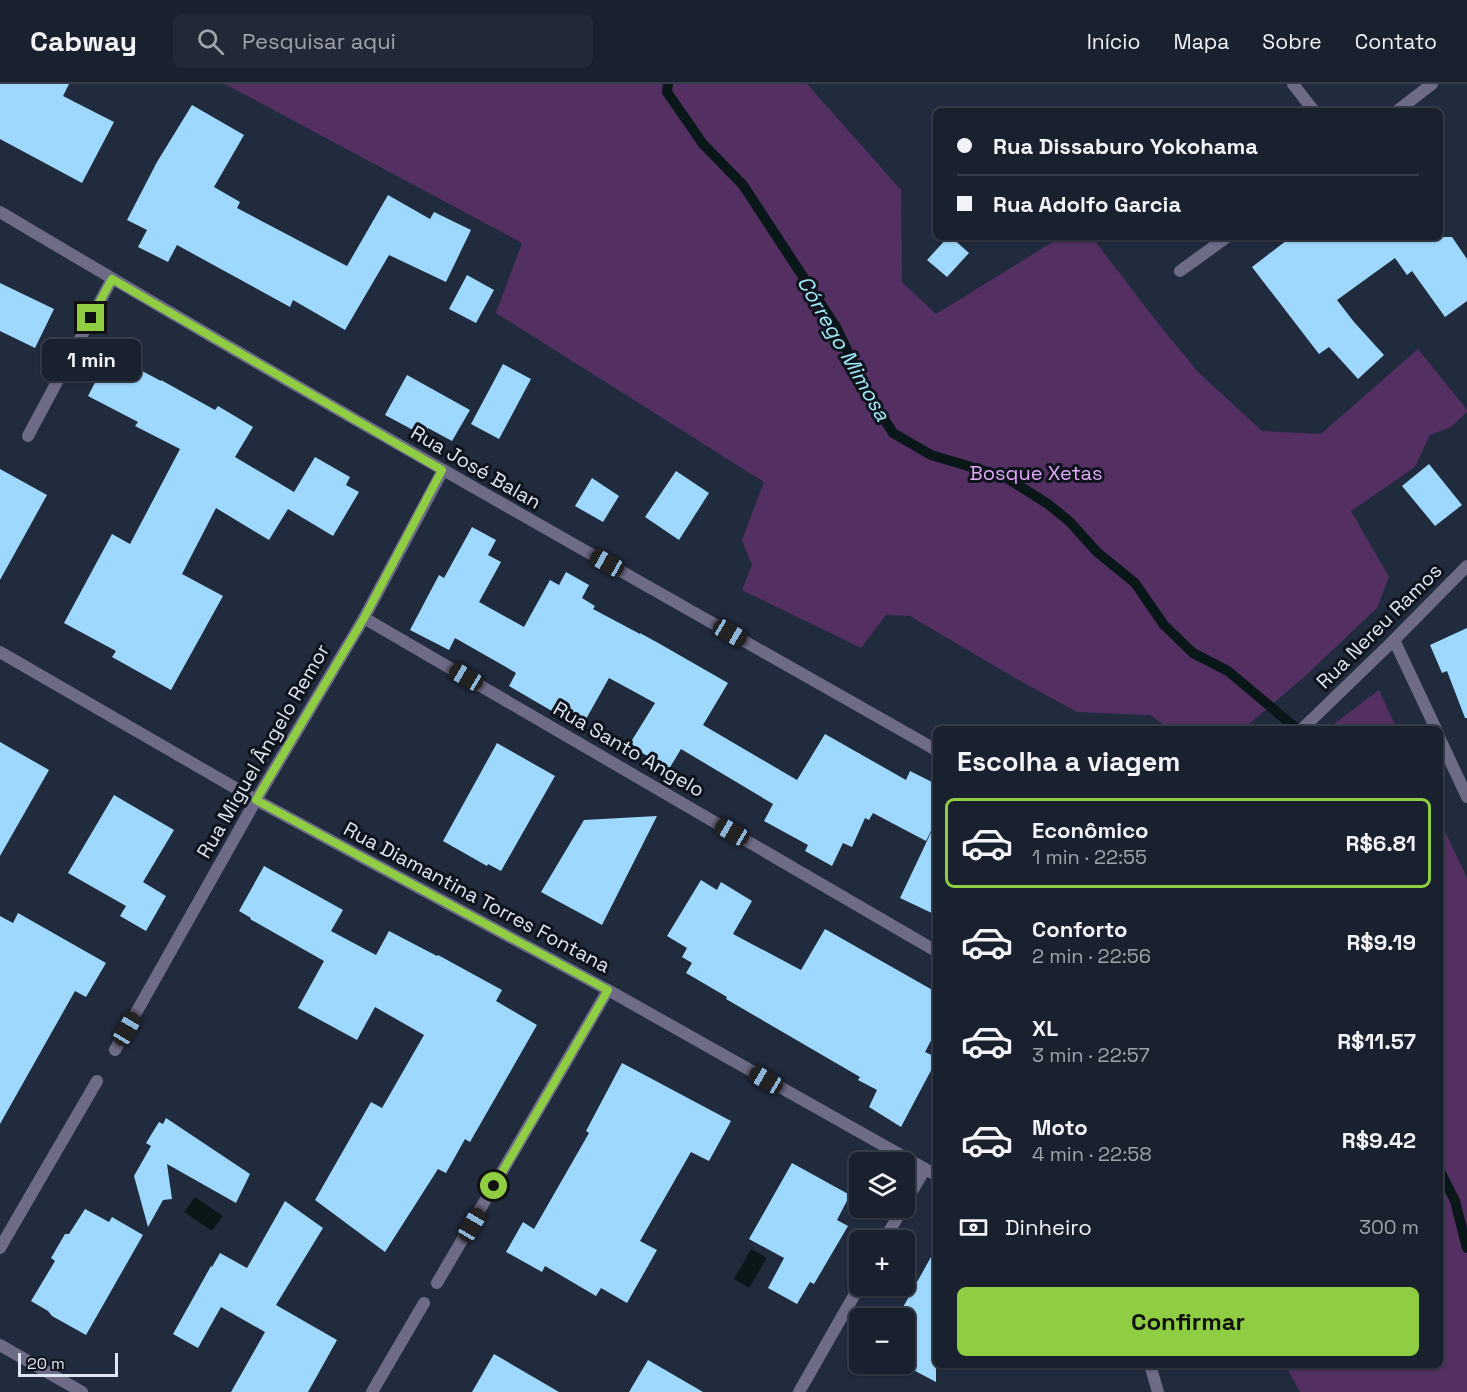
<!DOCTYPE html>
<html lang="pt">
<meta charset="utf-8">
<style>
:root{--surface:#19202e;--page:#222836;--text:#f1f3f6;--muted:#9fa3aa;--line:#373e4a;--accent:#8fcd42}
body{margin:0;font-family:"Space Grotesk",sans-serif;background:var(--page);color:var(--text);height:100vh;display:flex;flex-direction:column;font-size:22px;white-space:nowrap}
*{box-sizing:border-box;margin:0}
p{font-size:20px;color:var(--muted)}
.icon{flex:none;width:33px;height:33px;fill:none;stroke:currentColor;stroke-width:2;stroke-linecap:round;stroke-linejoin:round}
.map{position:relative;flex:1;overflow:hidden}
.drawer{position:absolute;left:933px;top:642px;width:510px;height:642px;display:flex;flex-direction:column;background:var(--surface);border-radius:9px;box-shadow:0 2px 4px #0004,0 0 0 2px var(--line)}
.drawer>*{flex:none}
.top-card{position:absolute;left:933px;top:24px;width:510px;height:132px;border-radius:9px;box-shadow:0 2px 4px #0004,0 0 0 2px var(--line);display:grid;align-content:center;height:132px;padding:0 24px;background:var(--surface)}
.tools{position:absolute;left:849px;top:1068px;display:grid;gap:12px}
.tools a{display:grid;place-items:center;width:66px;height:66px;border-radius:9px;background:var(--surface);box-shadow:0 2px 4px #0004,0 0 0 2px var(--line);font-size:30px}
.scale{position:absolute;left:18px;bottom:15px;width:100px;box-sizing:border-box;padding-left:6px;border:3px solid #dfe6f3;border-top:0;font-size:16px;line-height:21px;white-space:nowrap;color:#dfe6f3;-webkit-text-stroke:4px #0f131c;paint-order:stroke}
.end{position:absolute;width:27px;height:27px;margin:-14px;border:8px solid #8fcd42;background:#111;box-shadow:0 0 0 3px #111}
.from{border-radius:50%}
.bubble{position:absolute;height:42px;border-radius:9px;background:var(--surface);box-shadow:0 2px 4px #0004,0 0 0 2px var(--line);font-size:20px;font-weight:700;line-height:42px;text-align:center}
.car{position:absolute;width:18px;height:36px;margin:-18px -9px;border-radius:8px;box-shadow:0 0 4px 2px #0007;background:linear-gradient(#222 24%,#8ab4d8 0 40%,#222 0 76%,#8ab4d8 0 86%,#222 0)}
.top-card b{display:flex;align-items:center;gap:21px;height:57px;font-size:22px}
.top-card b+b{border-top:2px solid var(--line)}
.top-card i{width:15px;height:15px;background:var(--text)}
ul{padding:0;list-style:none}
li{display:flex;align-items:center;gap:18px;height:90px;margin:0 12px 9px;padding:0 12px;border:3px solid transparent;border-radius:9px}
li div{flex:1}
li b{display:block;font-size:22px}
li em{font-style:normal;font-weight:700}
li.current{border-color:var(--accent)}
li>.icon{width:54px;height:54px;stroke-width:1.5}
h2{padding:0 24px;font-size:27px;line-height:72px}
.pay{display:flex;align-items:center;gap:15px;height:66px;padding:0 24px;font-size:22px}
.pay p{margin-inline-start:auto}
.action{display:flex;gap:12px;margin-top:auto;padding:12px 24px}
.action a{flex:1;height:69px;border-radius:9px;background:var(--accent);color:#111;font-size:24px;font-weight:700;line-height:69px;text-align:center}
header{display:flex;align-items:center;gap:36px;box-sizing:border-box;height:84px;padding:0 30px;background:var(--surface);border-bottom:2px solid var(--line)}
header strong{font-size:28px}
nav{display:flex;gap:33px;margin-inline-start:auto;font-size:21px}
.search{width:420px;height:54px;background:var(--page);display:flex;align-items:center;gap:15px;box-sizing:border-box;padding:0 21px;border-radius:9px;color:var(--muted);font-size:22px}
.map>svg:first-child{display:block}
.green{fill:#533061}
.water{fill:#091719}
.lines{fill:none;stroke-linecap:round;stroke-linejoin:round}
.stream{stroke:#091719;stroke-width:10}
.building{fill:#9ed8fc}
.minor{stroke:#6e6b87;stroke-width:12}
.tertiary{stroke:#6e6b87;stroke-width:12}
.route{stroke:#8fcd42;stroke-width:8}
.labels{text-anchor:middle;dominant-baseline:central;stroke-width:6;stroke-linejoin:round;paint-order:stroke}
.street-label{font-size:20px;fill:#dfe6f3;stroke:#0f131c}
.park-label{font-size:20px;fill:#e3a9fb;stroke:#0f131c}
.water-label{font-size:21px;font-style:italic;fill:#a0ebf8;stroke:#0f131c}
</style>
<header>
<strong>Cabway</strong>
<div class="search"><svg class="icon" aria-label="search" viewBox="0 0 24 24"><circle cx="10" cy="10" r="6"/><path d="M15 15l6 6"/></svg>Pesquisar aqui</div>
<nav><a>Início</a><a>Mapa</a><a>Sobre</a><a>Contato</a></nav>
</header>
<div class="map">
<svg width="1467" height="1308" viewBox="0 0 1467 1308">
<rect width="100%" height="100%" fill="#212b3e"/>
<!-- green -->
<g class="green">
<polygon points="225,0 807,0 901,106 902,198 936,230 1061,153 1092,153 1157,238 1198,288 1262,347 1321,350 1418,265 1467,326 1467,328 1451,343 1430,351 1415,383 1351,427 1389,493 1377,524 1303,594 1243,645 1170,645 1150,631 1077,628 1015,594 910,532 886,531 861,564 742,506 752,481 742,456 764,398 496,229 522,159"/>
<polygon points="1379,606 1397,645 1327,645"/>
<polygon points="1440,737 1467,794 1467,1308 1300,1308 1285,1281 1440,1281"/>
</g>
<!-- water -->
<g class="water">
<polygon points="195,1113 223,1132 212,1147 184,1128"/>
<polygon points="751,1165 767,1174 749,1204 734,1195"/>
</g>
<g class="lines">
<!-- stream -->
<g class="stream">
<polyline points="668,0 667,8 703,60 743,101 836,243 866,306 893,349 931,371 1005,393 1048,420 1070,438 1097,468 1135,499 1164,541 1193,569 1228,587 1297,645"/>
<polyline points="1440,1087 1455,1117 1467,1164"/>
</g>
</g>
<!-- building -->
<g class="building">
<polygon points="0,0 69,0 63,12 114,38 82,99 0,55"/>
<polygon points="192,21 244,51 214,103 240,118 237,124 347,182 388,111 430,135 434,128 471,146 446,198 389,171 345,246 293,216 290,223 177,161 168,178 138,163 147,146 127,136 157,78"/>
<polygon points="948,153 951,153 969,169 947,193 927,176"/>
<polygon points="1291,153 1452,153 1467,175 1467,217 1445,233 1412,187 1407,191 1395,174 1337,216 1354,238 1384,271 1358,295 1329,263 1319,270 1252,183"/>
<polygon points="467,191 494,206 476,239 449,225"/>
<polygon points="0,199 54,225 35,264 0,247"/>
<polygon points="110,270 161,297 161,296 215,326 218,322 253,343 235,373 294,408 315,373 350,393 346,401 359,408 333,452 288,425 269,456 216,424 182,490 223,512 171,606 112,573 116,567 64,539 112,450 130,460 180,365 135,342 138,338 88,312"/>
<polygon points="503,280 531,295 499,355 471,340"/>
<polygon points="407,291 470,326 452,357 428,344 424,352 385,331"/>
<polygon points="1429,380 1462,421 1435,442 1402,402"/>
<polygon points="0,385 47,411 0,496"/>
<polygon points="676,387 709,409 679,456 645,433"/>
<polygon points="592,394 619,412 603,438 575,422"/>
<polygon points="472,443 496,456 488,471 501,478 479,518 524,543 550,496 559,501 566,488 589,501 582,514 595,522 593,525 640,550 640,549 660,560 728,599 703,641 797,696 825,650 906,696 910,687 936,700 936,737 926,757 873,729 869,736 865,734 852,763 843,759 832,782 805,767 808,761 764,737 773,720 681,665 669,685 629,661 655,619 609,594 581,644 509,602 516,589 506,583 455,554 449,566 410,546 439,491 444,494"/>
<polygon points="1467,544 1467,634 1465,634 1447,587 1442,589 1430,561"/>
<polygon points="0,658 49,686 0,772"/>
<polygon points="497,659 555,692 501,787 488,780 487,782 443,757"/>
<polygon points="114,711 174,746 143,798 166,812 146,847 120,832 126,822 68,789"/>
<polygon points="657,732 602,841 541,808 584,736"/>
<polygon points="936,738 936,831 900,814"/>
<polygon points="264,782 343,826 331,847 376,871 389,847 437,872 438,871 502,906 496,917 537,941 470,1058 465,1055 446,1089 438,1085 385,1168 315,1116 371,1018 382,1024 424,951 375,923 357,956 298,924 324,877 250,835 251,834 239,827"/>
<polygon points="701,796 717,806 721,798 752,817 733,850 801,886 825,845 936,908 936,947 925,968 936,973 936,977 901,1043 869,1023 877,1006 858,996 860,993 726,915 727,913 686,889 692,879 682,873 687,864 667,852"/>
<polygon points="18,829 106,879 86,913 75,907 0,1040 0,832 13,839"/>
<polygon points="622,979 731,1037 709,1077 691,1068 640,1157 657,1166 627,1219 601,1204 596,1212 545,1182 542,1188 506,1168 523,1138 534,1145 589,1049 586,1047"/>
<polygon points="166,1034 250,1090 236,1119 167,1080 172,1115 163,1116 148,1143 134,1092 151,1062 146,1059 159,1038 163,1040"/>
<polygon points="792,1079 850,1111 837,1136 848,1142 814,1200 810,1198 797,1220 768,1204 784,1174 749,1155"/>
<polygon points="285,1117 323,1144 276,1221 337,1256 308,1308 231,1308 265,1248 221,1223 198,1264 173,1250 211,1182 212,1183 220,1169 247,1184"/>
<polygon points="85,1125 109,1138 112,1133 143,1151 86,1251 52,1232 48,1227 31,1217 55,1177 51,1174 65,1150 69,1150"/>
<polygon points="936,1164 936,1298 902,1280 904,1280 904,1234 897,1234"/>
<polygon points="494,1270 559,1308 472,1308"/>
<polygon points="648,1276 703,1308 629,1308"/>
</g>
<g class="lines">
<!-- minor -->
<g class="minor">
<polyline points="1293,0 1314,27"/>
<polyline points="1397,27 1432,0"/>
<path d="M0,128C309,312 623,488 936,666"/>
<polyline points="1180,187 1227,153"/>
<polyline points="28,352 112,195"/>
<polyline points="364,534 936,867"/>
<polyline points="0,568 256,716 608,906 936,1091"/>
<polyline points="1302,645 1394,556 1436,645"/>
<polyline points="1440,655 1467,713"/>
<polyline points="115,966 256,716 364,534 443,386"/>
<polyline points="904,1121 925,1085"/>
<polyline points="884,1156 903,1124"/>
<polyline points="0,1164 97,997"/>
<polyline points="437,1199 608,906"/>
<polyline points="0,1261 82,1308"/>
<polyline points="1150,1281 1158,1308"/>
<polyline points="372,1308 424,1219"/>
<polyline points="799,1308 860,1201"/>
</g>
<!-- tertiary -->
<polyline class="tertiary" points="1394,556 1467,482"/>
</g>
<g class="lines">
<!-- route -->
<polyline class="route" points="91,234 112,195 442,386 364,534 256,716 608,906 494,1102"/>
</g>
<g class="labels">
<!-- street labels -->
<g class="street-label">
<text transform="translate(476 383) rotate(30)">Rua José Balan</text>
<text transform="translate(1379 542) rotate(-45)">Rua Nereu Ramos</text>
<text transform="translate(629 665) rotate(30)">Rua Santo Angelo</text>
<text transform="translate(263 667) rotate(-60)">Rua Miguel Ângelo Remor</text>
<text transform="translate(477 813) rotate(28)">Rua Diamantina Torres Fontana</text>
</g>
<!-- park labels -->
<g class="park-label">
<text x="1036" y="389">Bosque Xetas</text>
</g>
<!-- water labels -->
<g class="water-label">
<text transform="translate(844 264) rotate(60)">Córrego Mimosa</text>
</g>
</g>
</svg>
<div class="tools">
<a><svg class="icon" aria-label="layers" viewBox="0 0 24 24"><path d="M12 4l9 5-9 5-9-5zM3 14l9 5 9-5"/></svg></a>
<a>+</a>
<a>−</a>
</div>
<div class="scale">20 m</div>
<i class="end from" style="left:494px;top:1102px"></i>
<i class="end" style="left:91px;top:234px"></i>
<div class="bubble" style="left:42px;top:255px;width:99px">1 min</div>
<i class="car" style="left:607px;top:479px;rotate:299deg"></i>
<i class="car" style="left:730px;top:549px;rotate:120deg"></i>
<i class="car" style="left:466px;top:593px;rotate:300deg"></i>
<i class="car" style="left:732px;top:748px;rotate:300deg"></i>
<i class="car" style="left:127px;top:945px;rotate:30deg"></i>
<i class="car" style="left:766px;top:996px;rotate:300deg"></i>
<i class="car" style="left:472px;top:1141px;rotate:30deg"></i>
<div class="top-card">
<b><i class="from"></i>Rua Dissaburo Yokohama</b>
<b><i></i>Rua Adolfo Garcia</b>
</div>
<section class="drawer">
<h2>Escolha a viagem</h2>
<ul>
<li class="current"><svg class="icon" aria-label="car" viewBox="0 0 24 24"><path d="M5 17H2v-5l4-1 3-4h7l3 4 3 1v5h-3M9 17h6M6 11h13"/><circle cx="7" cy="17" r="2"/><circle cx="17" cy="17" r="2"/></svg><div><b>Econômico</b><p>1 min · 22:55</p></div><em>R$6.81</em></li>
<li><svg class="icon" aria-label="car" viewBox="0 0 24 24"><path d="M5 17H2v-5l4-1 3-4h7l3 4 3 1v5h-3M9 17h6M6 11h13"/><circle cx="7" cy="17" r="2"/><circle cx="17" cy="17" r="2"/></svg><div><b>Conforto</b><p>2 min · 22:56</p></div><em>R$9.19</em></li>
<li><svg class="icon" aria-label="car" viewBox="0 0 24 24"><path d="M5 17H2v-5l4-1 3-4h7l3 4 3 1v5h-3M9 17h6M6 11h13"/><circle cx="7" cy="17" r="2"/><circle cx="17" cy="17" r="2"/></svg><div><b>XL</b><p>3 min · 22:57</p></div><em>R$11.57</em></li>
<li><svg class="icon" aria-label="car" viewBox="0 0 24 24"><path d="M5 17H2v-5l4-1 3-4h7l3 4 3 1v5h-3M9 17h6M6 11h13"/><circle cx="7" cy="17" r="2"/><circle cx="17" cy="17" r="2"/></svg><div><b>Moto</b><p>4 min · 22:58</p></div><em>R$9.42</em></li>
</ul>
<div class="pay"><svg class="icon" aria-label="cash" viewBox="0 0 24 24"><path d="M3 7h18v10H3z"/><circle cx="12" cy="12" r="2"/></svg>Dinheiro<p>300 m</p></div>
<div class="action"><a>Confirmar</a></div>
</section>
</div>
